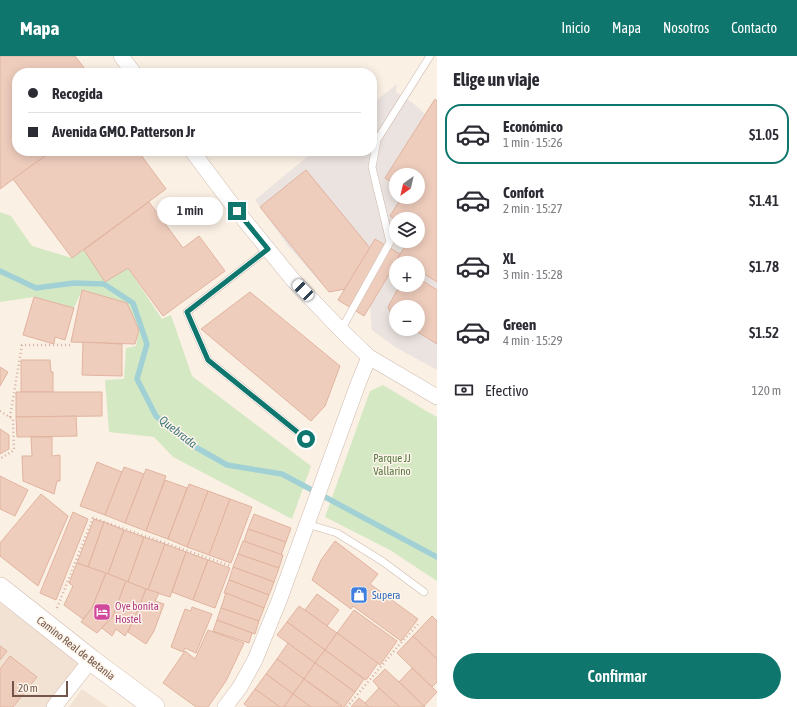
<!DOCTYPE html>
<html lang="es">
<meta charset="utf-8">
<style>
:root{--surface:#fff;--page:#f7f7f7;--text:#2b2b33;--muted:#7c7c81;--line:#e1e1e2;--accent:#0f766e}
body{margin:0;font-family:"Asap Condensed",sans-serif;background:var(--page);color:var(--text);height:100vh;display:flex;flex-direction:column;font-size:15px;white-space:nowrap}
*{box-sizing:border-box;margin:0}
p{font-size:13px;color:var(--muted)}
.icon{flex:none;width:22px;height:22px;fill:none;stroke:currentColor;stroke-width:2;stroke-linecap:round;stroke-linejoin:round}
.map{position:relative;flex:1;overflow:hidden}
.side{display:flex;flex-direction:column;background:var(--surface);width:360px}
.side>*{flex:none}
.hud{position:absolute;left:12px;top:12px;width:365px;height:88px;border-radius:16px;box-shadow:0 2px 10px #0003;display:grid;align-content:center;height:88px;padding:0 16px;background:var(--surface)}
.needle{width:26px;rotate:214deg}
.fabs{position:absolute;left:389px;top:112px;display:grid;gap:8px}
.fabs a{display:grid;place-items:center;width:36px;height:36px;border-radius:50%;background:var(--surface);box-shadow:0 2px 10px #0003;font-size:20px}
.scale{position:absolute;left:12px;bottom:10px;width:56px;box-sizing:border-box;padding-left:4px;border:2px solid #72564b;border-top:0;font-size:11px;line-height:14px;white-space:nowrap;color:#72564b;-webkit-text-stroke:3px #fef5ea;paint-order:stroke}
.end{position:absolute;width:18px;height:18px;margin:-9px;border:5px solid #0f766e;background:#fff;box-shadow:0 0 0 2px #fff}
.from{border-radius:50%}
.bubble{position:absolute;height:28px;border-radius:14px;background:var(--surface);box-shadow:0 2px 10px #0003;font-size:13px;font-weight:600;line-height:28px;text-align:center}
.car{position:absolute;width:12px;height:24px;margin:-12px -6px;border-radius:5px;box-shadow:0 0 3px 1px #0007;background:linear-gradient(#fff 24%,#345 0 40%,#fff 0 76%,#345 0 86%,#fff 0)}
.hud b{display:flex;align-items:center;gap:14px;height:38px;font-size:15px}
.hud b+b{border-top:1px solid var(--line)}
.hud i{width:10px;height:10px;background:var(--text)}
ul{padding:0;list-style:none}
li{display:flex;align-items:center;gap:12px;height:60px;margin:0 8px 6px;padding:0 8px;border:2px solid transparent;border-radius:16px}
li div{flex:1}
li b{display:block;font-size:15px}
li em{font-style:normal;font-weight:600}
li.on{border-color:var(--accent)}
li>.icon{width:36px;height:36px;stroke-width:1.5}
h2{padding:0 16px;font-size:18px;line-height:48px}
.pay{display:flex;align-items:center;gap:10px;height:44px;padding:0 16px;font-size:15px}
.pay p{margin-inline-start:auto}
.cta{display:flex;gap:8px;margin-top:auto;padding:8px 16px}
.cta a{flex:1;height:46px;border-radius:24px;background:var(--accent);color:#fff;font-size:16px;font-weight:600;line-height:46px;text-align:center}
header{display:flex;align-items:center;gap:24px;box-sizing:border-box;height:56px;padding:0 20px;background:var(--accent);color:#fff}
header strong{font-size:19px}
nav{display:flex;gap:22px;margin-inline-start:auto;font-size:14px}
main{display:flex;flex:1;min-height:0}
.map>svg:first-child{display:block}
.residential{fill:#f2e2d3}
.industrial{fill:#ebe3df;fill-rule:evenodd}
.green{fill:#d5e8c4}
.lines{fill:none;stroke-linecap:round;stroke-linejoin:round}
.stream{stroke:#a1d1d5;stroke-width:5.5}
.building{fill:#efcdbd;stroke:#e1b39f}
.lane-casing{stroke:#cebaae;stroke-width:8}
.street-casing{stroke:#cebaae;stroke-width:16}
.secondary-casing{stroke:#d1b9ac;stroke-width:22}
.path{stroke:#d4b0a1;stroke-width:2.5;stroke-dasharray:1 3;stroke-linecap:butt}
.lane{stroke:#fff;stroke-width:7}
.street{stroke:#fff;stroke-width:15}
.secondary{stroke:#fff;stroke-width:21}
.route{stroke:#0f766e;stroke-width:5}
.labels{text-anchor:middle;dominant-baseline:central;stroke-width:3;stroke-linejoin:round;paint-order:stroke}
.park-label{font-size:11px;fill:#577843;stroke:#fef5ea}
.shop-label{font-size:11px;fill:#366cbe;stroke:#fef5ea;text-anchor:start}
.hotel-label{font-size:11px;fill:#b23c85;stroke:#fef5ea;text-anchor:start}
.street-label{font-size:11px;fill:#72564b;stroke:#fef5ea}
.water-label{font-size:12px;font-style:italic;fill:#43797e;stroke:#fef5ea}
</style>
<header>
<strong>Mapa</strong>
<nav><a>Inicio</a><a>Mapa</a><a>Nosotros</a><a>Contacto</a></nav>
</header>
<main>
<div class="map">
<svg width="437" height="651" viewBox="0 0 437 651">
<rect width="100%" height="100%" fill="#fbf0e4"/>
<!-- residential -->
<g class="residential">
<polygon points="0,532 91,604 54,651 0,651"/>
<polygon points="82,633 108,651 69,651"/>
</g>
<!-- industrial -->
<path class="industrial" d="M397,28L396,36L414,48L425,58L435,43L437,45V314L395,291L372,274L370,250L364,260L338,244L344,234L329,236L288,190L255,144L314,95H372V48ZM396,119H418V141H396ZM396,163H418V185H396ZM396,207H418V229H396ZM396,251H418V273H396Z"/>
<!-- green -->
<g class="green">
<polygon points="0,156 11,160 32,190 72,202 84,194 105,226 128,212 162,263 171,259 192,320 311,410 292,463 173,401 154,381 109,376 105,324 124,323 126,292 136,290 139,274 127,247 82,234 74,252 34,241 0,246"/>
<polygon points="383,329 428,356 437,361 437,525 390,494 325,461 370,335"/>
</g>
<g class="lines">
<!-- stream -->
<polyline class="stream" points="0,215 36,232 74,227 104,228 133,247 147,288 137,323 156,360 185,385 227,409 282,418 437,501"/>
</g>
<!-- building -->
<g class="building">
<polygon points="0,0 75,0 88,17 17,17 17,95 52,95 0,133"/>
<polygon points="435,43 437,45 437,226 418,214 418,207 406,207 398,202 408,185 418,185 418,163 396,163 396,164 390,160 402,141 418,141 418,119 396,119 396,129 385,122"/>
<polygon points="52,95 138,95 166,133 72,202 13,123"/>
<polygon points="306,114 370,192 345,233 329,236 260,151"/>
<polygon points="149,146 183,192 199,180 225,215 163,260 128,212 105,226 84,194"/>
<polygon points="375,183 400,198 398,202 399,202 364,260 338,244"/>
<polygon points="418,222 437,234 437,288 413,273 418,273 418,251 396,251 396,262 392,260 388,251 400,229 418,229"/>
<polygon points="82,234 127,247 139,274 135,288 71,286"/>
<polygon points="250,236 340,310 325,350 311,365 201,273"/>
<polygon points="34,241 74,252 65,284 55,281 54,288 23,279"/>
<polygon points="83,286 122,288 122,320 82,319"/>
<polygon points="21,304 50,304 51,316 53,316 53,336 21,336"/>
<polygon points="0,311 8,316 0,330"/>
<polygon points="16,336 102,336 102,360 16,361"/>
<polygon points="76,360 77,380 17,381 16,361"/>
<polygon points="0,373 9,379 9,393 0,398"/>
<polygon points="31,381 52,381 52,400 60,399 60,425 57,425 54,438 23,425 22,400 32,400"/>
<polygon points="97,406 122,416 105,459 80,450"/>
<polygon points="124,411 144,418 125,467 105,459"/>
<polygon points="146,413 166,420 146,475 125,467"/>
<polygon points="0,420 28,434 15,460 0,453"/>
<polygon points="165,424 187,432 168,483 146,475"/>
<polygon points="189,428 208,435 187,491 168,483"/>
<polygon points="208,435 230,443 209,499 187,491"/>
<polygon points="41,438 68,460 38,530 0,500 0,487"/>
<polygon points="230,443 252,451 231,507 209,499"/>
<polygon points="73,456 88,463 56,544 40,537"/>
<polygon points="254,458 291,472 286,486 248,473"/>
<polygon points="94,463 104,466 88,511 77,507"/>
<polygon points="104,466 124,474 108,518 88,511"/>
<polygon points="248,473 286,486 281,499 244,485"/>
<polygon points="124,474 144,481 128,526 108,518"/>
<polygon points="144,481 165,488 148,534 128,526"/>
<polygon points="243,485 283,499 279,512 238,498"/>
<polygon points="335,485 378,518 370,528 418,563 401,585 353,550 351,553 312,524 321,504"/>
<polygon points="165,488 186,496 170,541 148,534"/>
<polygon points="186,496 208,504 193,544 172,536"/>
<polygon points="238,498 279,512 274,526 233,511"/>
<polygon points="208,504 230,512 215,552 193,544"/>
<polygon points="77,507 106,517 92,552 83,563 64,549 73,530 69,527"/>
<polygon points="233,511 274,526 269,539 229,524"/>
<polygon points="106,517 126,525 113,560 97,577 81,566 92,552"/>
<polygon points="229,524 269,539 264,552 224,537"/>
<polygon points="126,525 146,533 133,566 125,580 116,573 112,580 102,572 113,560"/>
<polygon points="146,533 159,537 155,545 164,548 154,575 146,588 128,576 133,566"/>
<polygon points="226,537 264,552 259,565 221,552"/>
<polygon points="317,538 339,554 327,570 305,554"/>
<polygon points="299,550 337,577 325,594 287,566"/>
<polygon points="192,551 212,558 196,597 185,592 183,596 171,591 185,553 191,555"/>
<polygon points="221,552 259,565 255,578 217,564"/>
<polygon points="354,554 397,585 380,609 337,577"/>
<polygon points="432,560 437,565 437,603 413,580"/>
<polygon points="217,564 252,577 249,587 213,575"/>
<polygon points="287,566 325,594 315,607 277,579"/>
<polygon points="208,574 244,587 226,625 208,651 196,651 163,627 185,595 195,603"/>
<polygon points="337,577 378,607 366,624 325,594"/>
<polygon points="413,580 437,603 437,626 432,631 397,597"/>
<polygon points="288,587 315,607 304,623 277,603"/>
<polygon points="0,590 7,595 0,604"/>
<polygon points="325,594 364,623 355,636 315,607"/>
<polygon points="10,600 37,621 13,651 0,651 0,613"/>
<polygon points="277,603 304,623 293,638 266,618"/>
<polygon points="315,607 355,636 344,651 304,623"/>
<polygon points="412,612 437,636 424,650 399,626"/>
<polygon points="385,613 399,626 425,651 400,651 379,632 373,625"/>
<polygon points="266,618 293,638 284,651 280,651 255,633"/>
<polygon points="304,623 342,651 311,651 293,638"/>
<polygon points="379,632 400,651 369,651 365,647"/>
<polygon points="255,633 280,651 248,651 244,648"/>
<polygon points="293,638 311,651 284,651"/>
<polygon points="359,642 365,647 369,651 351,651"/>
</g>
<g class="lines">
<defs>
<g id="lane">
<polyline points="268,193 187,256 208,304 306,383"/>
<polyline points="341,274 390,186 372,111 377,84 430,0"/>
<polyline points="307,468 337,477 382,505 424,536"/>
</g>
<g id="street">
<polyline points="121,0 134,17"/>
<polyline points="192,95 237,155 293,224 341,274 369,301 437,341"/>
<polyline points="54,651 91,604"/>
<polyline points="225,651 240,631 255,604 279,545 358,328 369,301"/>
</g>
<polyline id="secondary" points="0,532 91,604 154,651"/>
</defs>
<!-- lane casing -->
<use href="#lane" class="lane-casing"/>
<!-- street casing -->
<use href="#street" class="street-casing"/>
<!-- secondary casing -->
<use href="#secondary" class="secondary-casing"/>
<!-- path -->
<g class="path">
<polyline points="0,355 13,363 14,394 0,403"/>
<polyline points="10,361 22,289 72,289"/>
<polyline points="57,552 93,462 231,510"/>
<polyline points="347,651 399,589 419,567"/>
</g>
<!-- lane -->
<use href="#lane" class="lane"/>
<!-- street -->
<use href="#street" class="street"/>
<!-- secondary -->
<use href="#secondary" class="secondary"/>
</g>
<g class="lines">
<!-- route -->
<polyline class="route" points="237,155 268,193 187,256 208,304 306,383"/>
</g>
<!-- icons -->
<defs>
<symbol id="shop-square" viewBox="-11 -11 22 22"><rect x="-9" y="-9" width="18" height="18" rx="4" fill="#3f7fe0" stroke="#fef5ea"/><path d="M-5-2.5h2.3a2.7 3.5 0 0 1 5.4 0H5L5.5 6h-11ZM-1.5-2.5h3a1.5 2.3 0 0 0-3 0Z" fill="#fff"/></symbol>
<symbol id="hotel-square" viewBox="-11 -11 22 22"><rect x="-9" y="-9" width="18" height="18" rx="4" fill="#d1479c" stroke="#fef5ea"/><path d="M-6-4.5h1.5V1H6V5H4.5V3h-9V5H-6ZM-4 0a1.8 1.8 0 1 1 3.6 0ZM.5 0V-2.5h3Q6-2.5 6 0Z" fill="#fff"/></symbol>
</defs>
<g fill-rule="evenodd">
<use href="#shop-square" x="349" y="529" width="20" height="20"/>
<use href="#hotel-square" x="92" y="546" width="20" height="20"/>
</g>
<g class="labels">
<!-- park labels -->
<g class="park-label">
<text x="392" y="402">Parque JJ<tspan x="392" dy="13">Vallarino</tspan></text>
</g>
<!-- shop labels -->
<g class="shop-label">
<text x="372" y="539">Supera</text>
</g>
<!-- hotel labels -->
<g class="hotel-label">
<text x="115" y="550">Oye bonita<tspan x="115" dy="13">Hostel</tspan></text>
</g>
<!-- street labels -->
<g class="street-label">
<text transform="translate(76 592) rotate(38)">Camino Real de Betania</text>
</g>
<!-- water labels -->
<g class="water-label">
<text transform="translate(178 376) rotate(38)">Quebrada</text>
</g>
</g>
</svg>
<div class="fabs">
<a><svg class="needle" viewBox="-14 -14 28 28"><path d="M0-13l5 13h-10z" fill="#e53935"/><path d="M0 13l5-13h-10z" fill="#7c7c81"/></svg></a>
<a><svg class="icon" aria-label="layers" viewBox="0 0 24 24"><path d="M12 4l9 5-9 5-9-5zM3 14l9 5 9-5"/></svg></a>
<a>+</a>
<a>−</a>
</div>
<div class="scale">20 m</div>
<i class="end from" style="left:306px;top:383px"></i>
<i class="end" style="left:237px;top:155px"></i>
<div class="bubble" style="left:157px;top:141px;width:66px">1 min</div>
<i class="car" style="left:303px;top:234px;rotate:316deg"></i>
<div class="hud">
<b><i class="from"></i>Recogida</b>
<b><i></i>Avenida GMO. Patterson Jr</b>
</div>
</div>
<section class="side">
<h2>Elige un viaje</h2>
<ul>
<li class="on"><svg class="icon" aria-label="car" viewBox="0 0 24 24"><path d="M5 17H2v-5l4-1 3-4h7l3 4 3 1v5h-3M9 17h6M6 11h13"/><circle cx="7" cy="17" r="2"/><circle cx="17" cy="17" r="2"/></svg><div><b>Económico</b><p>1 min · 15:26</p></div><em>$1.05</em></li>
<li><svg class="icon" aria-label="car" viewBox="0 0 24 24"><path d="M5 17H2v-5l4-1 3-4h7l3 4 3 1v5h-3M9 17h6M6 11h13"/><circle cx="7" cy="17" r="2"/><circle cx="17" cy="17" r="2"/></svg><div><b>Confort</b><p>2 min · 15:27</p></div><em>$1.41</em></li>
<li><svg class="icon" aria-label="car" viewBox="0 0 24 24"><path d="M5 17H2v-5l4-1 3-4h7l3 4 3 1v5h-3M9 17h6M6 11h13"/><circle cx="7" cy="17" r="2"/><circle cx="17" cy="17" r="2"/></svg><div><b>XL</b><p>3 min · 15:28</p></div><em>$1.78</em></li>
<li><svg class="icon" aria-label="car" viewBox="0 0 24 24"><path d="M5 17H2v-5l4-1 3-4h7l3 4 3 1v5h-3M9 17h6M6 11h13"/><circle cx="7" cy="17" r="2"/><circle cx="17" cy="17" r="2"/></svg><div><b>Green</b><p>4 min · 15:29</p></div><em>$1.52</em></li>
</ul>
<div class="pay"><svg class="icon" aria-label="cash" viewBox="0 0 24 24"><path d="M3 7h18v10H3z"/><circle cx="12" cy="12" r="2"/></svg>Efectivo<p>120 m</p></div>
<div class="cta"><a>Confirmar</a></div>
</section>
</main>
